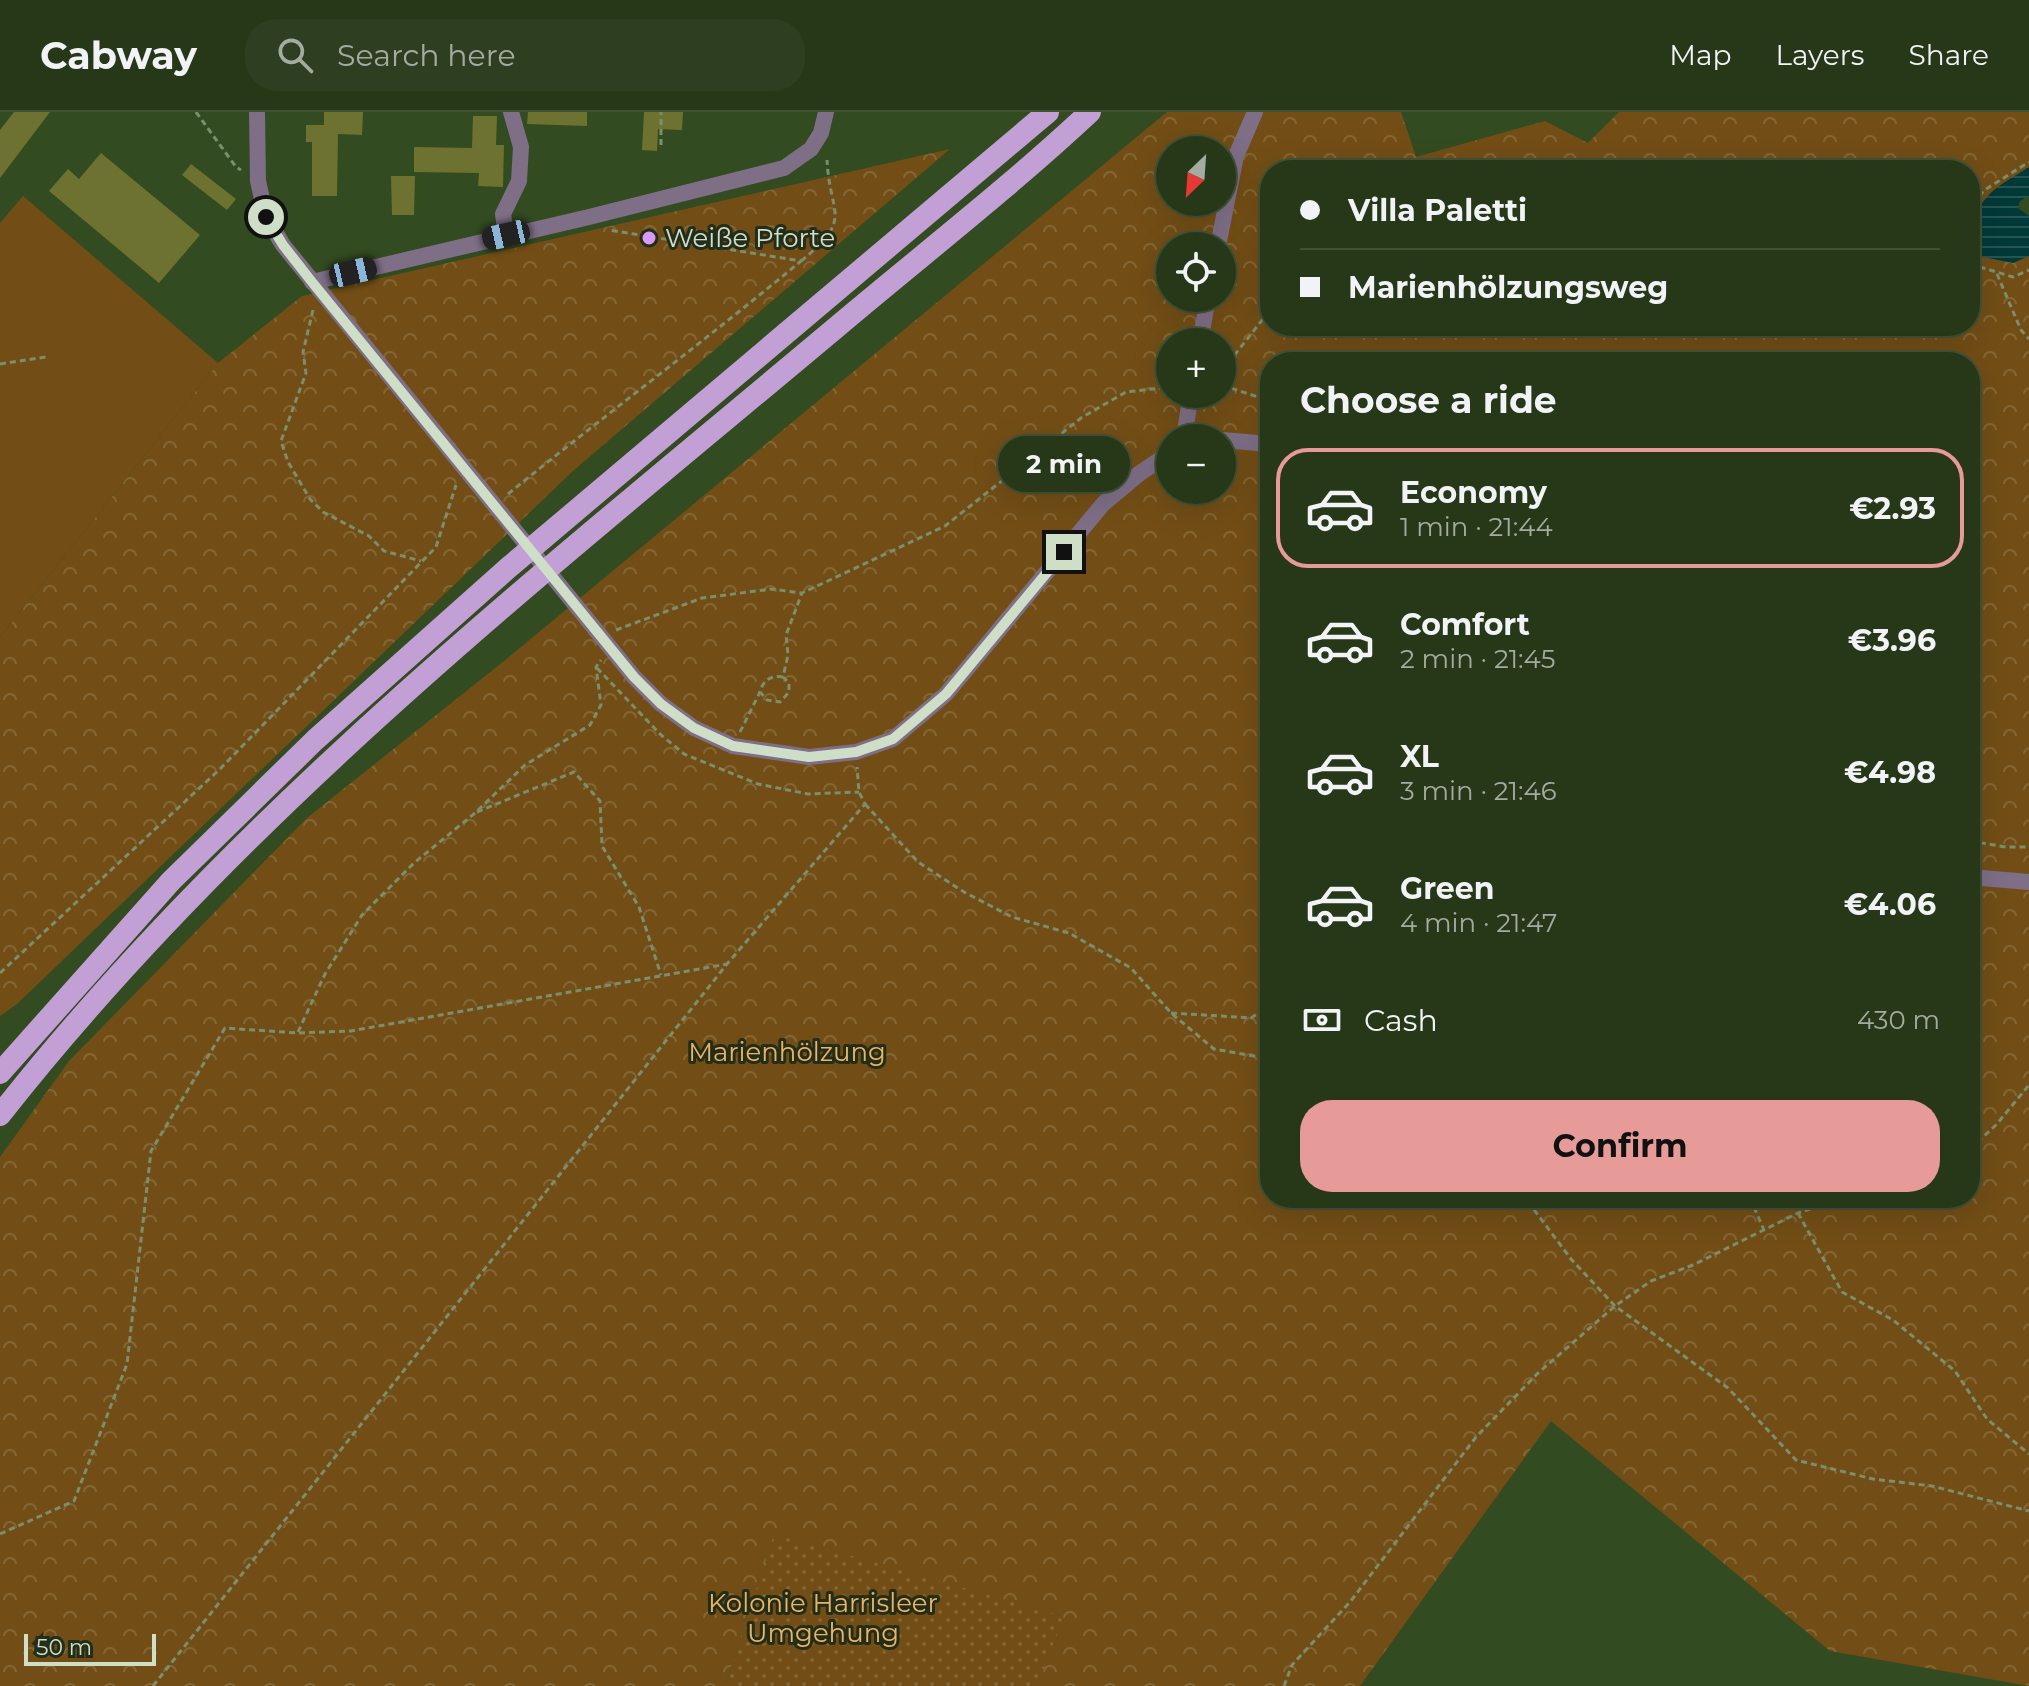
<!DOCTYPE html>
<meta charset="utf-8">
<style>
:root{--surface:#263818;--page:#2e3f21;--text:#f1f3f6;--muted:#a4aca2;--line:#425237;--accent:#e69b98}
body{margin:0;font-family:Montserrat,sans-serif;background:var(--page);color:var(--text);height:100vh;display:flex;flex-direction:column;font-size:30px;white-space:nowrap}
*{box-sizing:border-box;margin:0}
p{font-size:26px;color:var(--muted)}
.icon{flex:none;width:44px;height:44px;fill:none;stroke:currentColor;stroke-width:2;stroke-linecap:round;stroke-linejoin:round}
.map{position:relative;flex:1;overflow:hidden}
.details{position:absolute;left:1260px;top:240px;width:720px;height:856px;display:flex;flex-direction:column;background:var(--surface);border-radius:32px;box-shadow:0 8px 32px #0002,0 0 0 2px var(--line)}
.details>*{flex:none}
.banner{position:absolute;left:1260px;top:48px;width:720px;height:176px;border-radius:32px;box-shadow:0 8px 32px #0002,0 0 0 2px var(--line);display:grid;align-content:center;height:176px;padding:0 40px;background:var(--surface)}
.needle{width:52px;rotate:205deg}
.tools{position:absolute;left:1156px;top:24px;display:grid;gap:16px}
.tools a{display:grid;place-items:center;width:80px;height:80px;border-radius:50%;background:var(--surface);box-shadow:0 8px 32px #0002,0 0 0 2px var(--line);font-size:40px}
.scale{position:absolute;left:24px;bottom:20px;width:132px;box-sizing:border-box;padding-left:8px;border:4px solid #cfdec6;border-top:0;font-size:22px;line-height:28px;white-space:nowrap;color:#cfdec6;-webkit-text-stroke:6px #222d1a;paint-order:stroke}
.end{position:absolute;width:36px;height:36px;margin:-18px;border:10px solid #cfdec6;background:#111;box-shadow:0 0 0 4px #111}
.from{border-radius:50%}
.bubble{position:absolute;height:56px;border-radius:28px;background:var(--surface);box-shadow:0 8px 32px #0002,0 0 0 2px var(--line);font-size:26px;font-weight:700;line-height:56px;text-align:center}
.car{position:absolute;width:24px;height:48px;margin:-24px -12px;border-radius:10px;box-shadow:0 0 6px 2px #0007;background:linear-gradient(#222 24%,#8ab4d8 0 40%,#222 0 76%,#8ab4d8 0 86%,#222 0)}
.banner b{display:flex;align-items:center;gap:28px;height:76px;font-size:30px}
.banner b+b{border-top:2px solid var(--line)}
.banner i{width:20px;height:20px;background:var(--text)}
ul{padding:0;list-style:none}
li{display:flex;align-items:center;gap:24px;height:120px;margin:0 16px 12px;padding:0 24px;border:4px solid transparent;border-radius:32px}
li div{flex:1}
li b{display:block;font-size:30px}
li em{font-style:normal;font-weight:700}
li.active{border-color:var(--accent)}
li>.icon{width:72px;height:72px;stroke-width:1.5}
h2{padding:0 40px;font-size:36px;line-height:96px}
.pay{display:flex;align-items:center;gap:20px;height:88px;padding:0 40px;font-size:30px}
.pay p{margin-inline-start:auto}
.cta{display:flex;gap:16px;margin-top:auto;padding:16px 40px}
.cta a{flex:1;height:92px;border-radius:32px;background:var(--accent);color:#111;font-size:32px;font-weight:700;line-height:92px;text-align:center}
header{display:flex;align-items:center;gap:48px;box-sizing:border-box;height:112px;padding:0 40px;background:var(--surface);border-bottom:2px solid var(--line)}
header strong{font-size:38px}
nav{display:flex;gap:44px;margin-inline-start:auto;font-size:28px}
.search{width:560px;height:72px;background:var(--page);display:flex;align-items:center;gap:20px;box-sizing:border-box;padding:0 28px;border-radius:32px;color:var(--muted);font-size:30px}
.map>svg:first-child{display:block}
.grass{fill:url(#grass-dots)}
.forest{fill:url(#forest-crowns);fill-rule:evenodd}
.park{fill:#724e16}
.water{fill:url(#water-rules)}
.building{fill:#6d7230}
.lines{fill:none;stroke-linecap:round;stroke-linejoin:round}
.path{stroke:#7b8f6d;stroke-width:3;stroke-dasharray:6 4;stroke-linecap:butt}
.minor{stroke:#7e6e86;stroke-width:16}
.trunk{stroke:#c2a0d5;stroke-width:22}
.route{stroke:#cfdec6;stroke-width:10}
.poi-dot{fill:#d89bf8;stroke:#222d1a;stroke-width:3}
.labels{text-anchor:middle;dominant-baseline:central;stroke-width:6;stroke-linejoin:round;paint-order:stroke}
.poi-label{font-size:26px;fill:#cfdec6;stroke:#222d1a;text-anchor:start}
.park-label{font-size:26px;fill:#edb262;stroke:#222d1a}
</style>
<header>
<strong>Cabway</strong>
<div class="search"><svg class="icon" aria-label="search" viewBox="0 0 24 24"><circle cx="10" cy="10" r="6"/><path d="M15 15l6 6"/></svg>Search here</div>
<nav><a>Map</a><a>Layers</a><a>Share</a></nav>
</header>
<div class="map">
<svg width="2029" height="1574" viewBox="0 0 2029 1574">
<defs>
<pattern id="grass-dots" width="8" height="8" patternUnits="userSpaceOnUse" patternTransform="scale(2)"><rect width="8" height="8" fill="#724e16"/><path d="M2 2h.1M6 6h.1" fill="none" stroke="#856736" stroke-width="1.8" stroke-linecap="round"/></pattern>
<pattern id="forest-crowns" width="20" height="18" patternUnits="userSpaceOnUse" patternTransform="scale(2)"><rect width="20" height="18" fill="#724e16"/><path d="M2 6a3 3 0 1 1 6 0M12 15a3 3 0 1 1 6 0" fill="none" stroke="#856736"/></pattern>
<pattern id="water-rules" width="6" height="5" patternUnits="userSpaceOnUse" patternTransform="scale(2)"><rect width="6" height="5" fill="#003938"/><path d="M0 2.5h6" fill="none" stroke="#245553"/></pattern>
</defs>
<rect width="100%" height="100%" fill="#334b20"/>
<!-- grass -->
<polygon class="grass" points="774,1421 1064,1504 1038,1574 725,1574"/>
<!-- forest -->
<g class="forest">
<path d="M1167,0H1401L1416,45L1545,9L1588,31L1619,0H2029V55C1994,77 1977,84 1970,127V58H1270V214H1970V128L2013,151L2029,144V1574L1830,1539L1551,1309L1360,1574H1038L1063,1504L774,1422L725,1574H0V1045L69,949L307,706L504,549ZM1170,38H1222V90H1170ZM1170,134H1222V186H1170ZM1170,230H1222V282H1170ZM1270,250H1970V1086H1270ZM1170,326H1222V378H1170Z"/>
<polygon points="950,37 574,358 17,892 0,904 0,525 218,251 302,184"/>
</g>
<!-- park -->
<polygon class="park" points="23,84 218,251 0,525 0,111"/>
<!-- water -->
<path class="water" d="M2029,55V84L2020,89L2018,96L2029,104V144L2013,151L1983,145L1970,128C1976,84 1994,77 2029,55Z"/>
<!-- building -->
<g class="building">
<polygon points="14,0 50,0 0,66 0,18"/>
<polygon points="324,0 363,0 362,23 338,22 337,84 312,84 312,30 306,30 306,13 324,13"/>
<polygon points="528,0 587,0 587,14 527,12"/>
<polygon points="644,0 683,0 682,18 658,17 657,39 642,38"/>
<polygon points="473,4 497,4 496,33 504,33 503,75 478,74 479,61 414,60 414,35 472,36"/>
<polygon points="101,41 200,123 159,171 49,79 68,57 79,67"/>
<polygon points="191,52 236,87 227,98 182,63"/>
<polygon points="391,64 415,64 414,103 392,103"/>
</g>
<g class="lines">
<!-- path -->
<g class="path">
<polyline points="196,0 236,55 241,58"/>
<polyline points="661,33 661,0"/>
<polyline points="1970,102 1983,79 2029,50"/>
<path d="M801,149C854,106 830,105 827,48"/>
<polyline points="1970,152 2013,165 2029,158"/>
<polyline points="1997,162 2021,218 2029,227"/>
<polyline points="313,198 303,240 306,261 281,329 288,350 310,387 323,400 369,424 384,439 421,449"/>
<polyline points="0,252 46,245"/>
<polyline points="1222,259 1270,198"/>
<polyline points="1222,273 1270,289"/>
<path d="M508,382C605,303 705,229 801,149L609,118"/>
<polyline points="616,518 702,486 772,477 801,481"/>
<polyline points="597,556 660,622 684,642 758,672 808,682 859,680"/>
<path d="M783,565C771,563 763,568 760,580L767,588L780,590L789,580V571L783,565L788,543L786,523L802,481L945,414L1081,306L1126,280L1170,275"/>
<polyline points="740,620 760,580"/>
<polyline points="865,692 918,750 964,780 1012,805 1069,821 1131,856 1171,901 1214,937 1270,947"/>
<polyline points="477,700 574,660 600,689 602,734 639,795 661,863"/>
<polyline points="1970,729 2006,735 2029,735"/>
<polyline points="0,861 220,657 436,435 456,373"/>
<polyline points="1171,901 1251,906 1270,893"/>
<polyline points="298,920 325,862 362,803 414,751 475,701 525,653 590,613 601,593 596,555 601,548"/>
<polyline points="1970,1037 1996,1013 2029,973"/>
<polyline points="1518,1086 1532,1095 1571,1147 1615,1194 1728,1276 1796,1348 1873,1367 1932,1374 2029,1399"/>
<polyline points="1750,1086 1764,1118"/>
<polyline points="1798,1101 1842,1180 1893,1208 1955,1259 1987,1307 2029,1342"/>
<polyline points="0,1422 74,1389 127,1252 151,1039 225,916 298,921 351,919 727,852"/>
<polyline points="153,1574 727,852 865,692 859,680 857,655"/>
<polyline points="1284,1574 1292,1553 1350,1490 1476,1325 1537,1262 1615,1194 1651,1169 1693,1153 1798,1101 1843,1086"/>
</g>
<!-- minor -->
<g class="minor">
<polyline points="257,0 258,69 266,105 283,133 634,565 661,592 694,616 733,634 809,645 856,640 893,627 946,582 1103,392 1140,361 1170,341"/>
<polyline points="506,123 503,102 519,69 521,35 511,0"/>
<polyline points="1218,134 1236,44 1255,0"/>
<polyline points="312,170 589,105 784,56 811,37 821,21 826,0"/>
<polyline points="1200,230 1208,186"/>
<polyline points="1184,326 1191,282"/>
<polyline points="1222,328 1270,332"/>
<polyline points="1970,765 2029,770"/>
</g>
<!-- trunk -->
<g class="trunk">
<polyline points="0,961 171,769 315,628 508,456 1048,0"/>
<path d="M0,1003C242,695 554,453 851,203C931,136 1014,71 1090,0"/>
</g>
</g>
<g class="lines">
<!-- route -->
<polyline class="route" points="266,105 283,133 312,170 634,565 661,592 694,616 733,634 809,645 856,640 893,627 946,582 1064,440"/>
</g>
<!-- markers -->
<circle class="poi-dot" cx="649" cy="126" r="8"/>
<g class="labels">
<!-- poi labels -->
<g class="poi-label">
<text x="665" y="126">Weiße Pforte</text>
</g>
<!-- park labels -->
<g class="park-label">
<text x="787" y="940">Marienhölzung</text>
<text x="823" y="1491">Kolonie Harrisleer<tspan x="823" dy="30">Umgehung</tspan></text>
</g>
</g>
</svg>
<div class="tools">
<a><svg class="needle" viewBox="-14 -14 28 28"><path d="M0-13l5 13h-10z" fill="#e53935"/><path d="M0 13l5-13h-10z" fill="#a4aca2"/></svg></a>
<a><svg class="icon" aria-label="locate" viewBox="0 0 24 24"><circle cx="12" cy="12" r="6"/><path d="M12 2v4M12 18v4M2 12h4M18 12h4"/></svg></a>
<a>+</a>
<a>−</a>
</div>
<div class="scale">50 m</div>
<i class="end from" style="left:266px;top:105px"></i>
<i class="end" style="left:1064px;top:440px"></i>
<div class="bubble" style="left:998px;top:324px;width:132px">2 min</div>
<i class="car" style="left:506px;top:123px;rotate:257deg"></i>
<i class="car" style="left:353px;top:160px;rotate:77deg"></i>
<div class="banner">
<b><i class="from"></i>Villa Paletti</b>
<b><i></i>Marienhölzungsweg</b>
</div>
<section class="details">
<h2>Choose a ride</h2>
<ul>
<li class="active"><svg class="icon" aria-label="car" viewBox="0 0 24 24"><path d="M5 17H2v-5l4-1 3-4h7l3 4 3 1v5h-3M9 17h6M6 11h13"/><circle cx="7" cy="17" r="2"/><circle cx="17" cy="17" r="2"/></svg><div><b>Economy</b><p>1 min · 21:44</p></div><em>€2.93</em></li>
<li><svg class="icon" aria-label="car" viewBox="0 0 24 24"><path d="M5 17H2v-5l4-1 3-4h7l3 4 3 1v5h-3M9 17h6M6 11h13"/><circle cx="7" cy="17" r="2"/><circle cx="17" cy="17" r="2"/></svg><div><b>Comfort</b><p>2 min · 21:45</p></div><em>€3.96</em></li>
<li><svg class="icon" aria-label="car" viewBox="0 0 24 24"><path d="M5 17H2v-5l4-1 3-4h7l3 4 3 1v5h-3M9 17h6M6 11h13"/><circle cx="7" cy="17" r="2"/><circle cx="17" cy="17" r="2"/></svg><div><b>XL</b><p>3 min · 21:46</p></div><em>€4.98</em></li>
<li><svg class="icon" aria-label="car" viewBox="0 0 24 24"><path d="M5 17H2v-5l4-1 3-4h7l3 4 3 1v5h-3M9 17h6M6 11h13"/><circle cx="7" cy="17" r="2"/><circle cx="17" cy="17" r="2"/></svg><div><b>Green</b><p>4 min · 21:47</p></div><em>€4.06</em></li>
</ul>
<div class="pay"><svg class="icon" aria-label="cash" viewBox="0 0 24 24"><path d="M3 7h18v10H3z"/><circle cx="12" cy="12" r="2"/></svg>Cash<p>430 m</p></div>
<div class="cta"><a>Confirm</a></div>
</section>
</div>
